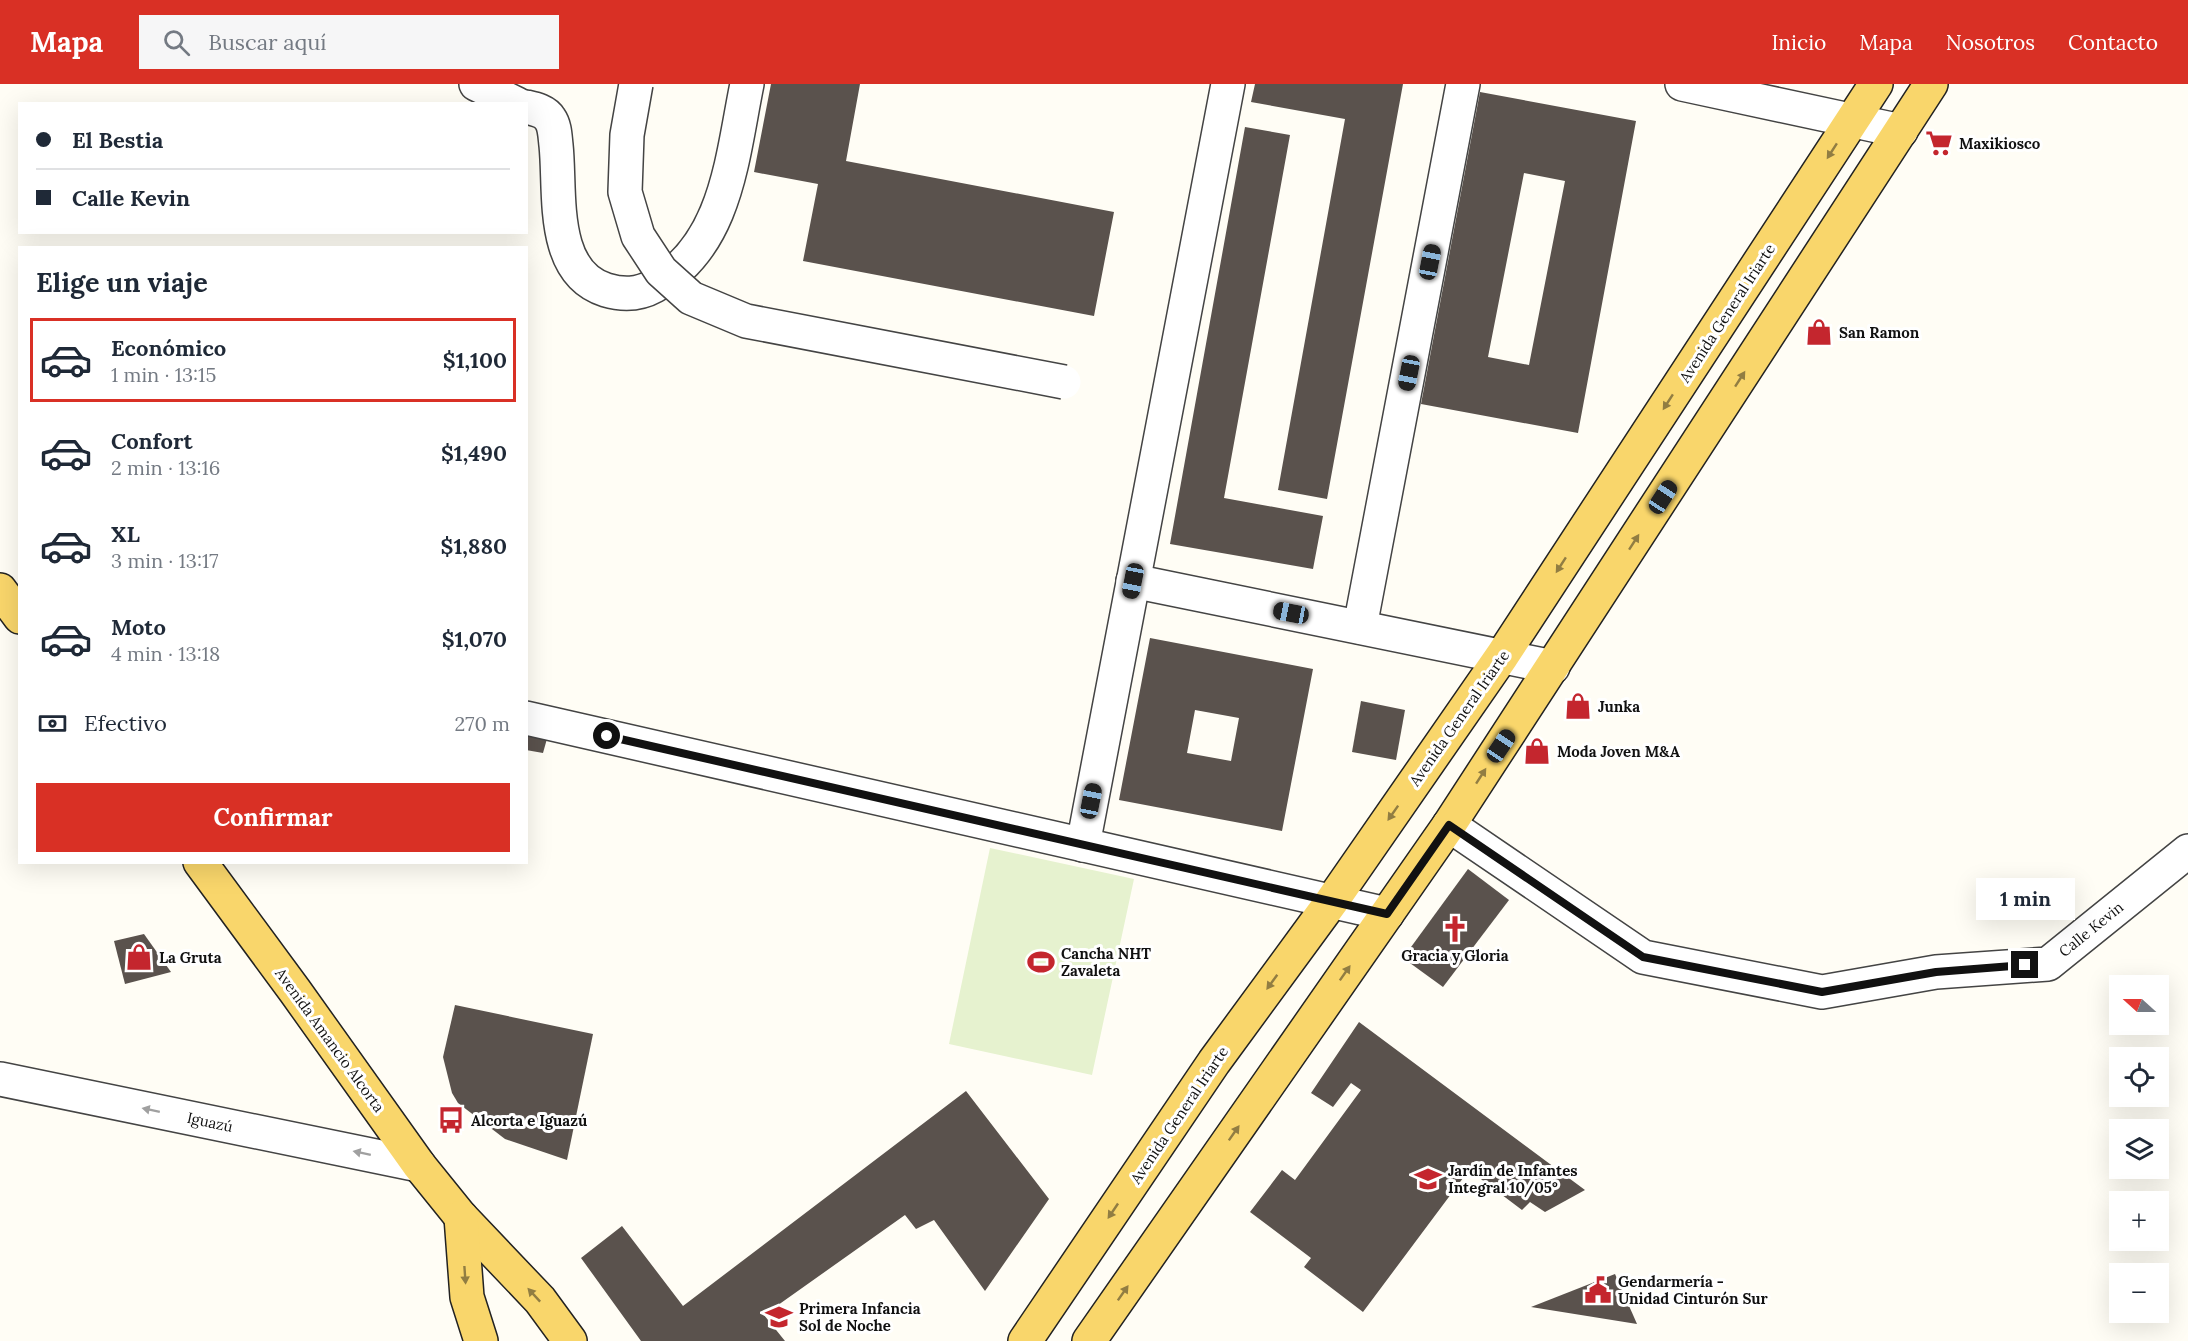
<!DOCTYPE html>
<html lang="es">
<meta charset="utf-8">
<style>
:root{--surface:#fff;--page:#f6f6f7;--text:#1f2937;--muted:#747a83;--line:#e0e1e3;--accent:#d93025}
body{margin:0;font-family:Lora,serif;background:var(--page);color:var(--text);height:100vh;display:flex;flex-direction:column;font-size:22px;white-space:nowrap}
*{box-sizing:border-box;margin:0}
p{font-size:20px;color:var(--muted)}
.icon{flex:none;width:33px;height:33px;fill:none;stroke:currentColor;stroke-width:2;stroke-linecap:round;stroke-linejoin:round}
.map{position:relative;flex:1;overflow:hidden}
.details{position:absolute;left:18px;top:162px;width:510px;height:618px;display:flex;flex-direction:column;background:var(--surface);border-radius:0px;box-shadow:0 6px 24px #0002}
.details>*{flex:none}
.top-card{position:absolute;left:18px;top:18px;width:510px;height:132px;border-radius:0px;box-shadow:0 6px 24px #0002;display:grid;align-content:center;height:132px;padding:0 18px;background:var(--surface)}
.needle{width:39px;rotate:291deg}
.controls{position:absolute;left:2109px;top:891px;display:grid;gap:12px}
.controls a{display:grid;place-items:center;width:60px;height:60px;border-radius:0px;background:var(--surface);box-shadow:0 6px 24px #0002;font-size:30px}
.end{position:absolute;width:27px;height:27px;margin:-14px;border:8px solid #111;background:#fff;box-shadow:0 0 0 3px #fff}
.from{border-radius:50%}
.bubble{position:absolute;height:42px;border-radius:0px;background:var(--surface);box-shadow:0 6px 24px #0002;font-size:20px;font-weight:700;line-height:42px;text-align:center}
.car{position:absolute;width:18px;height:36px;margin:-18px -9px;border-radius:8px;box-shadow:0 0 4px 2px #0007;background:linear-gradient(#222 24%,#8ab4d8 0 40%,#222 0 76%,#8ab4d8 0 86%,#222 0)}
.top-card b{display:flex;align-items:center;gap:21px;height:57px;font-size:22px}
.top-card b+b{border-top:2px solid var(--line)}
.top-card i{width:15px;height:15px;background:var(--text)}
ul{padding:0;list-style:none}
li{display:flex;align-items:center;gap:18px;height:84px;margin:0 12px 9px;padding:0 6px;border:3px solid transparent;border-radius:0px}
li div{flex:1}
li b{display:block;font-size:22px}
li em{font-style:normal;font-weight:700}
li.current{border-color:var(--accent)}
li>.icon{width:54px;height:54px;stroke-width:1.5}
h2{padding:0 18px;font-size:27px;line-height:72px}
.pay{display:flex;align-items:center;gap:15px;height:66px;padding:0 18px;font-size:22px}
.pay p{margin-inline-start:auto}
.action{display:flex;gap:12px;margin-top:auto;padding:12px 18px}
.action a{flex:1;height:69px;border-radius:0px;background:var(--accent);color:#fff;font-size:24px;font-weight:700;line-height:69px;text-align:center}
header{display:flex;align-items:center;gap:36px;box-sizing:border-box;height:84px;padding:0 30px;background:var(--accent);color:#fff}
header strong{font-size:28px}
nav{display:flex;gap:33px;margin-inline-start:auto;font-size:21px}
.search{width:420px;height:54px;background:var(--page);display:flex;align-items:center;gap:15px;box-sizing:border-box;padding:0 21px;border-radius:0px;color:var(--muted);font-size:22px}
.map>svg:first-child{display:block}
.pitch{fill:#e6f2cf}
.building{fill:#5a524d;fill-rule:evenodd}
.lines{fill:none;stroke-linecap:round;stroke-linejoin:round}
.minor-casing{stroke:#444;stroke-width:36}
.major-casing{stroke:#222;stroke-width:36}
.minor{stroke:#fff;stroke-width:33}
.major{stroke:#f9d66b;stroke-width:33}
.minor-bridge-casing{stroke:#444;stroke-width:36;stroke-linecap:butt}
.minor-bridge{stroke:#fff;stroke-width:33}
.oneway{fill:#917d42}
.oneway2{fill:#a0a0a0}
.route{stroke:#111;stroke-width:8}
.labels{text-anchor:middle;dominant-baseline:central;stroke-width:6;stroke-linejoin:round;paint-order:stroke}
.poi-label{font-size:15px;font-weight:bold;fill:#111;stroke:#fff;text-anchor:start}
.street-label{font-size:15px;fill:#111;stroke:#fff}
</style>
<header>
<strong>Mapa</strong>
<div class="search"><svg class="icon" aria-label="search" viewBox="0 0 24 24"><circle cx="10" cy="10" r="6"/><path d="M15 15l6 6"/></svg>Buscar aquí</div>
<nav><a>Inicio</a><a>Mapa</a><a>Nosotros</a><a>Contacto</a></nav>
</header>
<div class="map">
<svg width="2188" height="1257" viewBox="0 0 2188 1257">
<rect width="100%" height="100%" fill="#fffdf5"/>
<!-- pitch -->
<polygon class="pitch" points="990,764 1134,795 1092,991 949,960"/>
<!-- building -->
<g class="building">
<polygon points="771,0 860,0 846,77 1114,128 1094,232 803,177 818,100 754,88"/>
<polygon points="1255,0 1403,0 1327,415 1278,406 1345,35 1251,18"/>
<path d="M1480,8L1636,37L1578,349L1421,320ZM1524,89L1565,97L1529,281L1488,273Z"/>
<polygon points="1245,43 1290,51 1224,414 1323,432 1313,485 1170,460"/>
<path d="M1150,554L1313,585L1282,747L1119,716ZM1195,626L1239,634L1231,677L1187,669Z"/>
<polygon points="1361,617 1405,626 1396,676 1352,668"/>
<polygon points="526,639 550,644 543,669 526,666"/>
<polygon points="1468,785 1509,816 1443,903 1403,874"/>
<polygon points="144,850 171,888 125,900 114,857"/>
<polygon points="455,921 593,950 567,1076 505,1055 458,1019 452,1009 443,973"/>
<polygon points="1359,938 1585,1106 1545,1128 1530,1118 1522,1126 1469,1086 1363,1228 1304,1183 1311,1174 1250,1128 1282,1086 1295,1096 1361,1006 1351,999 1333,1023 1311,1009"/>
<polygon points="966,1007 1049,1115 985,1207 934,1136 916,1145 905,1131 764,1231 785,1257 641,1257 581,1174 622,1142 683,1222"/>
<polygon points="1615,1190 1637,1240 1531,1223"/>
</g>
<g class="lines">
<defs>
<g id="minor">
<polyline points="476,0 517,20"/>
<polyline points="1682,0 1901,47"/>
<path d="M526,23C535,25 545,27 550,35C555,42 555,53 556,61C561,107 549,188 606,206C623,211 638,211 654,202C727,162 732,73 747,0"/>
<polyline points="1133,497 1553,583"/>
<polyline points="1360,543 1463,0"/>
<polyline points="526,634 1387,830"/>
<polyline points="1449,741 1643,873 1822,908 1936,888 2048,880 2188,767"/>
<polyline points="1083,761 1228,0"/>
<polyline points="0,995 419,1081"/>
</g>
<g id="major">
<polyline points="0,506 20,533"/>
<polyline points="200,778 295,907 419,1081 461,1133 540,1216 570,1257"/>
<polyline points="461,1133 467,1213 481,1257"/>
<polyline points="1025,1257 1214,978 1332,817 1502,572 1876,0"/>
<polyline points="1089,1257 1449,741 1931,0"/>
</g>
</defs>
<!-- minor casing -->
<use href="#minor" class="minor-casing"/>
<!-- major casing -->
<use href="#major" class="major-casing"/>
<!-- minor -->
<use href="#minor" class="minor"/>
<!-- major -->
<use href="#major" class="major"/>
<defs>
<polyline id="minor-bridge" points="636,0 627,51 625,108 638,152 661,187 691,214 746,237 1064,298"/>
</defs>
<!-- minor-bridge casing -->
<use href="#minor-bridge" class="minor-bridge-casing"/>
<!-- minor-bridge -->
<use href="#minor-bridge" class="minor-bridge"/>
</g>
<!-- one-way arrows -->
<defs><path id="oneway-solid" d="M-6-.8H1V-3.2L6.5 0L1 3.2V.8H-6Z" transform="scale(1.5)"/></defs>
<g class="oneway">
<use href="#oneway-solid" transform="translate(1832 67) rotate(123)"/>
<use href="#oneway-solid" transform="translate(1740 295) rotate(-57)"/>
<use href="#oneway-solid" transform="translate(1668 318) rotate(123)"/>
<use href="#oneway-solid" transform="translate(1634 458) rotate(-57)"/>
<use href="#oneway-solid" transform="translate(1561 481) rotate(123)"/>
<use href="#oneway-solid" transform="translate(1481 692) rotate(-57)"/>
<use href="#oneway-solid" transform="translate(1393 729) rotate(125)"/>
<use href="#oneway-solid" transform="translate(1345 889) rotate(-55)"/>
<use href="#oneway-solid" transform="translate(1272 898) rotate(126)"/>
<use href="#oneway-solid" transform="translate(1234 1049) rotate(-55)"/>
<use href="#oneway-solid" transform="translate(1113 1127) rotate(124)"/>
<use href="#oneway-solid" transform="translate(465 1191) rotate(86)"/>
<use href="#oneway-solid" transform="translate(1123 1209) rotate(-55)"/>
<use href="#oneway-solid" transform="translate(534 1211) rotate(-133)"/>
</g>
<g class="oneway2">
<use href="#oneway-solid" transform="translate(151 1026) rotate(-168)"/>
<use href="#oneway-solid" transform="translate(362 1069) rotate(-168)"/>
</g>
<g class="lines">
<!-- route -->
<polyline class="route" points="607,652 1387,830 1449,741 1643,873 1822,908 1936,888 2025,881"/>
</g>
<!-- icons -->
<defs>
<symbol id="supermarket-bare" viewBox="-9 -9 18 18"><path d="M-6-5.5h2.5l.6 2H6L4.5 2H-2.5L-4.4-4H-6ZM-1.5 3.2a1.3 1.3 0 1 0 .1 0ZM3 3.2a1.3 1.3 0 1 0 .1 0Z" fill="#c4262e" stroke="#fff" stroke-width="2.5" paint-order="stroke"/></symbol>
<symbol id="shop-bare" viewBox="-9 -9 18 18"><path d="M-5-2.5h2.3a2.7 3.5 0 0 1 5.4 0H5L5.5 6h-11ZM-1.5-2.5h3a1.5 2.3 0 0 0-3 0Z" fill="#c4262e" stroke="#fff" stroke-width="2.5" paint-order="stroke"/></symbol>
<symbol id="church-bare" viewBox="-9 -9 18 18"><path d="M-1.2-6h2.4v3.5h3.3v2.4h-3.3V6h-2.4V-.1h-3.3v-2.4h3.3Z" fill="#c4262e" stroke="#fff" stroke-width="2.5" paint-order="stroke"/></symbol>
<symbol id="stadium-bare" viewBox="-9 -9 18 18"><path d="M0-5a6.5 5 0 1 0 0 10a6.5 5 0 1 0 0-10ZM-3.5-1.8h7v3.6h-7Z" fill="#c4262e" stroke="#fff" stroke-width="2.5" paint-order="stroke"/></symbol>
<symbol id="bus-bare" viewBox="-9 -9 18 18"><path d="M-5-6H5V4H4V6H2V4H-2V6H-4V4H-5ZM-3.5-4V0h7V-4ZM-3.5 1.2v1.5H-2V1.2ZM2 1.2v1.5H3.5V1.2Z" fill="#c4262e" stroke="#fff" stroke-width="2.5" paint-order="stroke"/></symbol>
<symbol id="school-bare" viewBox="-9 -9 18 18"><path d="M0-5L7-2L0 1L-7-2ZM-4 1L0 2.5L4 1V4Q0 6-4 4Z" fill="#c4262e" stroke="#fff" stroke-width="2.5" paint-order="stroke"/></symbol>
<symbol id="civic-bare" viewBox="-9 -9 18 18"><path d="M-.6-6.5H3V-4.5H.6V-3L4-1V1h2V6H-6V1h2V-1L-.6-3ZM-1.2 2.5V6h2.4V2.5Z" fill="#c4262e" stroke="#fff" stroke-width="2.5" paint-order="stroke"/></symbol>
</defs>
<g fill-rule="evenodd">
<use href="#supermarket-bare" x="1920" y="40" width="38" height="38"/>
<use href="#shop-bare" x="1800" y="229" width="38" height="38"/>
<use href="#shop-bare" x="1559" y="603" width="38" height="38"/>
<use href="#shop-bare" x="1518" y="648" width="38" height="38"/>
<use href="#church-bare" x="1436" y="826" width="38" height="38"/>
<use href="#shop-bare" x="120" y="854" width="38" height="38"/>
<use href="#stadium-bare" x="1022" y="859" width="38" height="38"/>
<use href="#bus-bare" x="432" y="1017" width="38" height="38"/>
<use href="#school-bare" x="1409" y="1076" width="38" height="38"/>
<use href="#civic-bare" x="1579" y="1187" width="38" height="38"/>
<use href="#school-bare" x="760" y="1214" width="38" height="38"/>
</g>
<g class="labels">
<!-- poi labels -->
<g class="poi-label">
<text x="1959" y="59">Maxikiosco</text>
<text x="1839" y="248">San Ramon</text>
<text x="1598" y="622">Junka</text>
<text x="1557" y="667">Moda Joven M&amp;A</text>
<text x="1061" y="869">Cancha NHT<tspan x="1061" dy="17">Zavaleta</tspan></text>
<text x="1455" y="871" text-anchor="middle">Gracia y Gloria</text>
<text x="159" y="873">La Gruta</text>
<text x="471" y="1036">Alcorta e Iguazú</text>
<text x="1448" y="1086">Jardín de Infantes<tspan x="1448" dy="17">Integral 10/05°</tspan></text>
<text x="1618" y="1197">Gendarmería -<tspan x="1618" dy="17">Unidad Cinturón Sur</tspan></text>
<text x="799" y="1224">Primera Infancia<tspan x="799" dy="17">Sol de Noche</tspan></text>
</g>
<!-- street labels -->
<g class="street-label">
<text transform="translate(1727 229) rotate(-57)">Avenida General Iriarte</text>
<text transform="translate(1459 634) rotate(-55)">Avenida General Iriarte</text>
<text transform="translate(2091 845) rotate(-39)">Calle Kevin</text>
<text transform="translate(330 956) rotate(54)">Avenida Amancio Alcorta</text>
<text transform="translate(1179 1031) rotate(-56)">Avenida General Iriarte</text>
<text transform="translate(210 1038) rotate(12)">Iguazú</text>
</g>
</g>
</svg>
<div class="controls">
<a><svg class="needle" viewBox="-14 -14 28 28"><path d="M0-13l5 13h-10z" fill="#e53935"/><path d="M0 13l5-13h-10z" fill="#747a83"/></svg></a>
<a><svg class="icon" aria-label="locate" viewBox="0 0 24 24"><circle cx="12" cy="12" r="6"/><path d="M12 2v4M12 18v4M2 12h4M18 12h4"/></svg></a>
<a><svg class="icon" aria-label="layers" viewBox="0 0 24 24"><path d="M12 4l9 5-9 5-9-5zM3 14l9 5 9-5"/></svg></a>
<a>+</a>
<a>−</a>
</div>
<i class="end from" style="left:607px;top:652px"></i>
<i class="end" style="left:2025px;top:881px"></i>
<div class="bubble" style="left:1976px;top:794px;width:99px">1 min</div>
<i class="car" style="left:1430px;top:178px;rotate:11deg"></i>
<i class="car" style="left:1409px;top:289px;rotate:191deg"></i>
<i class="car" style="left:1663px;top:413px;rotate:33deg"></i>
<i class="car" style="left:1133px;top:497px;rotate:191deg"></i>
<i class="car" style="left:1291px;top:529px;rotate:281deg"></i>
<i class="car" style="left:1501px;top:662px;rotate:34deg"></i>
<i class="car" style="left:1091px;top:717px;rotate:11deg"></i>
<div class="top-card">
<b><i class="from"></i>El Bestia</b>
<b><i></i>Calle Kevin</b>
</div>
<section class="details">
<h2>Elige un viaje</h2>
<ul>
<li class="current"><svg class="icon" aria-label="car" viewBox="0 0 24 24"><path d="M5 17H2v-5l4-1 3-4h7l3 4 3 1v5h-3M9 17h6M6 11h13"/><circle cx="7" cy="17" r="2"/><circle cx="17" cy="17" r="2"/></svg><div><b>Económico</b><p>1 min · 13:15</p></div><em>$1,100</em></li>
<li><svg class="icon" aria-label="car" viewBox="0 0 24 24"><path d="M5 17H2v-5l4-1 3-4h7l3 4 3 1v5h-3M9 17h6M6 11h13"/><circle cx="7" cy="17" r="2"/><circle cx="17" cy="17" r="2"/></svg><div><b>Confort</b><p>2 min · 13:16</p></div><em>$1,490</em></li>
<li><svg class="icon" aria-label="car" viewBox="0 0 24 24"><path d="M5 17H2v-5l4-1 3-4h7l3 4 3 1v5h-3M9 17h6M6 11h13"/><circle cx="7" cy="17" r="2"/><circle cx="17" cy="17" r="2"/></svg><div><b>XL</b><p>3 min · 13:17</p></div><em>$1,880</em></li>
<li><svg class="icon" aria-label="car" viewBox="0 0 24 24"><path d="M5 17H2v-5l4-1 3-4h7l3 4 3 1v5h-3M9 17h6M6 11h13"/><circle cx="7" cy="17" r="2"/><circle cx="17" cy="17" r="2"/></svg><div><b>Moto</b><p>4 min · 13:18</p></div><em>$1,070</em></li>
</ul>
<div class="pay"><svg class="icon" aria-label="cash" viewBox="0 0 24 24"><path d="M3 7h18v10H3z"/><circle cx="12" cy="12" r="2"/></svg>Efectivo<p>270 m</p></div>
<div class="action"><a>Confirmar</a></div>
</section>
</div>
